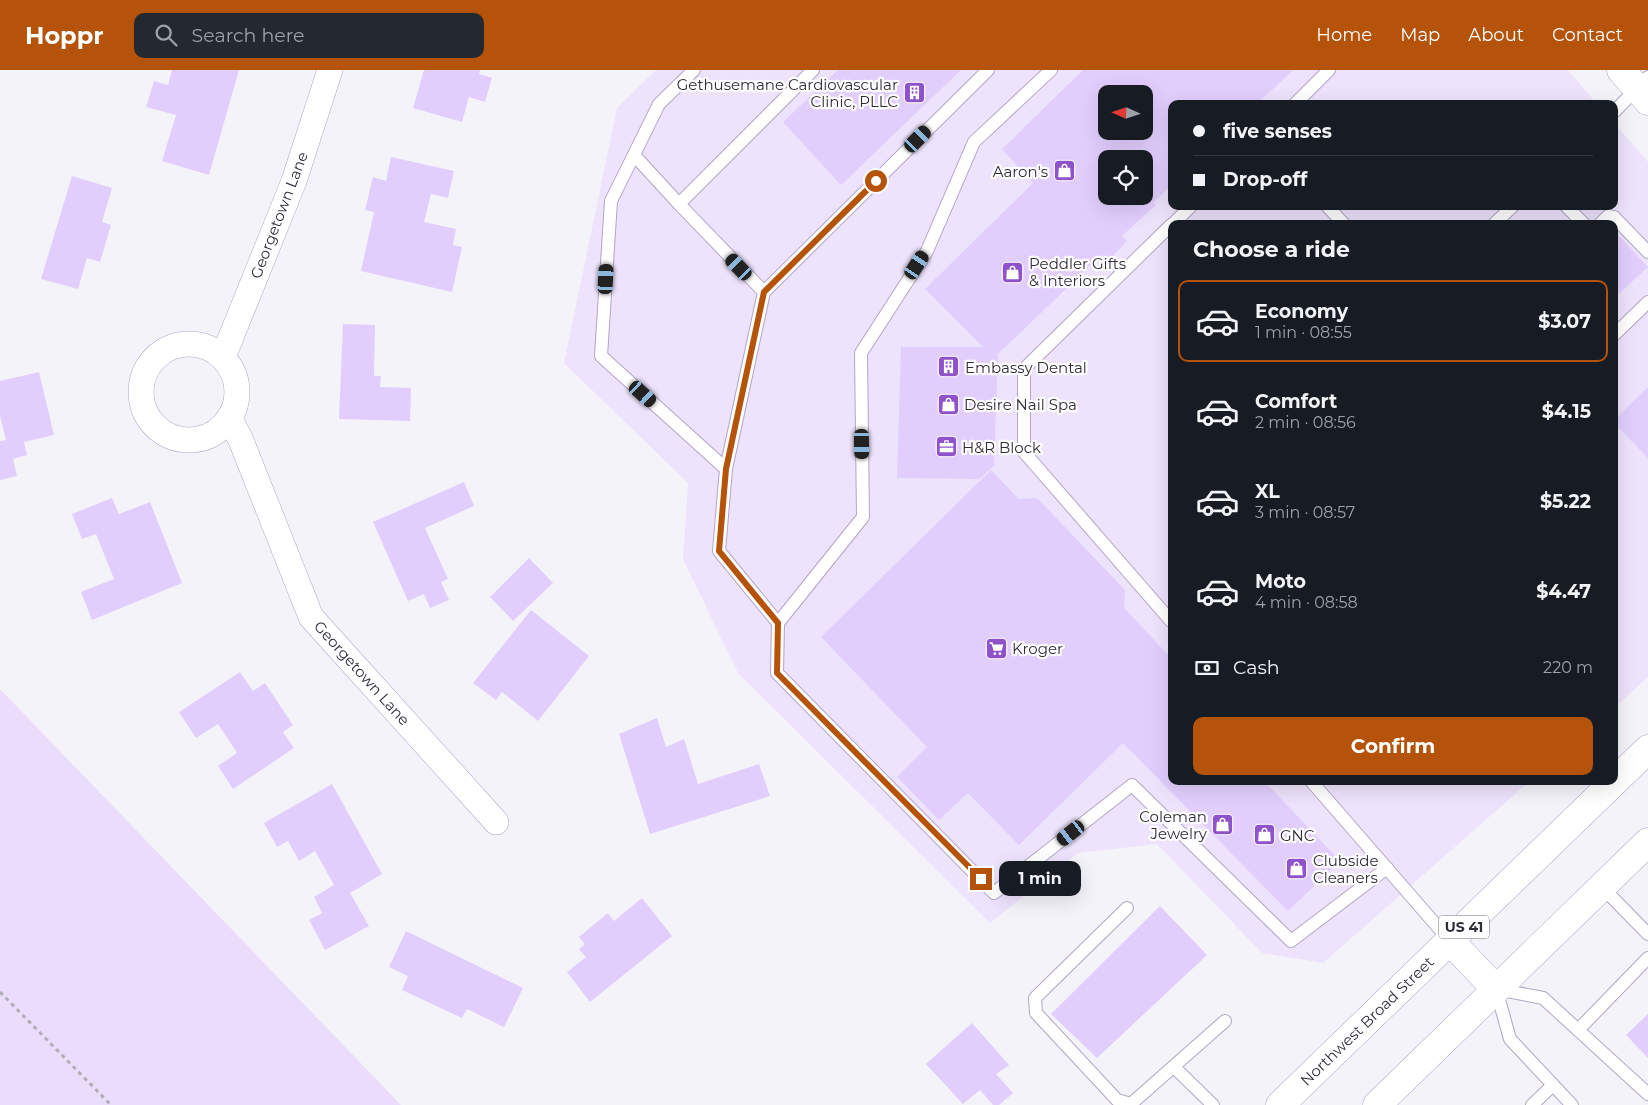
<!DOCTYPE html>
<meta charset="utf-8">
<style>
:root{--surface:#171b24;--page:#242831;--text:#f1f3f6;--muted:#9ea1a6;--line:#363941;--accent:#b45309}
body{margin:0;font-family:Montserrat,sans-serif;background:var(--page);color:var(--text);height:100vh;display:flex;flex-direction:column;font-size:19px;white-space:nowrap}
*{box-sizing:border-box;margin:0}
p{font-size:16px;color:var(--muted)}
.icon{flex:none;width:28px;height:28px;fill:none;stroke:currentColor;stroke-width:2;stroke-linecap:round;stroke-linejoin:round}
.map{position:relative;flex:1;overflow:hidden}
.side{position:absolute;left:1168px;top:150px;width:450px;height:565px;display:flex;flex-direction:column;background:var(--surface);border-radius:10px;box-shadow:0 5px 20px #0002}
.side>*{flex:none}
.top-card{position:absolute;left:1168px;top:30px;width:450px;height:110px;border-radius:10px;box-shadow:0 5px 20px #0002;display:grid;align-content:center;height:110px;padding:0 25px;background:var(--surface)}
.needle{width:32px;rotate:273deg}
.buttons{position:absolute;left:1098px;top:15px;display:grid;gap:10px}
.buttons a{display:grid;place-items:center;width:55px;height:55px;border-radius:10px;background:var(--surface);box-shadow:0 5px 20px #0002;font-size:25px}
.end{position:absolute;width:22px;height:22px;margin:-11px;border:6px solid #b45309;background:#fff;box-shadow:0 0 0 2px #fff}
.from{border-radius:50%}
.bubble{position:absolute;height:35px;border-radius:10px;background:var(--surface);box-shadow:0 5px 20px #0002;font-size:16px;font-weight:700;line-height:35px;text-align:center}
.car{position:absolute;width:15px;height:30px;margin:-15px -8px;border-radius:6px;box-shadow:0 0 4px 1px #0007;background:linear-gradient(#222 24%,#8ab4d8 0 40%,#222 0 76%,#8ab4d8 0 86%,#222 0)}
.top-card b{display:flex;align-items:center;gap:18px;height:48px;font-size:19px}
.top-card b+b{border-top:1px solid var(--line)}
.top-card i{width:12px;height:12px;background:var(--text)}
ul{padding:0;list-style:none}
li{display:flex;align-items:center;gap:15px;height:82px;margin:0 10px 8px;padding:0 15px;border:2px solid transparent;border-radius:10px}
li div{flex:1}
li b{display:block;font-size:19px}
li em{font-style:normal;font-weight:700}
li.selected{border-color:var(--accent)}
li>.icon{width:45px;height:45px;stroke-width:1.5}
h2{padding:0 25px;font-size:22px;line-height:60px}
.pay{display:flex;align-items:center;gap:12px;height:55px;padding:0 25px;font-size:19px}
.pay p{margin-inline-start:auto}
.action{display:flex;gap:10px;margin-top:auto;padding:10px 25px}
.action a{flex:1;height:58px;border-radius:10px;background:var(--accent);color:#fff;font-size:20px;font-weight:700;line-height:58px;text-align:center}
header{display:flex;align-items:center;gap:30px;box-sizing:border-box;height:70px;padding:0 25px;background:var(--accent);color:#fff}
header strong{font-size:24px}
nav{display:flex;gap:28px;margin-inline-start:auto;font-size:18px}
.search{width:350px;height:45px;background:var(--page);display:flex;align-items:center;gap:12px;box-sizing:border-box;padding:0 18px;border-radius:10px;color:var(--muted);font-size:19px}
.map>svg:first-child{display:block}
.built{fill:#ede3fc;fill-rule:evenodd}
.green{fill:#eaddfc}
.building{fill:#e2cefd;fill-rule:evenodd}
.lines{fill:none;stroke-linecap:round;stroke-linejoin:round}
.lane-casing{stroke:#b3a5c6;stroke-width:14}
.street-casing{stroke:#b3a5c6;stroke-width:26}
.secondary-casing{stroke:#b3a5c6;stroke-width:29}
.primary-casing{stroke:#b3a5c6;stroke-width:29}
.path{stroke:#b1aeb7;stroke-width:3;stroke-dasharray:4 4;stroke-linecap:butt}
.lane{stroke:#fff;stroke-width:12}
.street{stroke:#fff;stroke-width:25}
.secondary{stroke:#fff;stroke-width:28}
.primary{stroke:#fff;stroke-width:28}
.route{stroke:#b45309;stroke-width:6}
.labels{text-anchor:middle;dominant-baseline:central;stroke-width:4.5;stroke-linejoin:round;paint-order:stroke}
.shield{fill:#fff;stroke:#6f6b74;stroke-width:1}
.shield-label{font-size:14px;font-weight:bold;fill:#312c39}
.poi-label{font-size:15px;fill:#312c39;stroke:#fff;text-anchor:start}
.street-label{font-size:15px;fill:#312c39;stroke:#fff}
</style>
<header>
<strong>Hoppr</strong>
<div class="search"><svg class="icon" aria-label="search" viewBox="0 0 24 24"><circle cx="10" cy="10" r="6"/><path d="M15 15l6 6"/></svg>Search here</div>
<nav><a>Home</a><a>Map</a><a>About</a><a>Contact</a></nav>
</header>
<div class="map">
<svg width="1648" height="1035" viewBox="0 0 1648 1035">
<rect width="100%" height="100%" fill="#f5f3fa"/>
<!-- built -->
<path class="built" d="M656,0H1568L1597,34H1171V136H1614V53L1648,92V607L1614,638V154H1171V711H1530L1323,893L1262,883L1157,774L1078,783L990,853L738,603L683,489L688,413L564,293L617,38ZM1106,24H1144V61H1106ZM1106,89H1144V126H1106Z"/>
<!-- green -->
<polygon class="green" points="0,619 401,1035 0,1035"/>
<!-- building -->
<g class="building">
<polygon points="172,0 239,0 209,105 162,91 176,45 146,37 154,11 168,15"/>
<polygon points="424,0 480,0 479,4 492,8 485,32 469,27 462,52 413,38"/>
<polygon points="838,0 961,0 841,115 783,52"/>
<path d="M1083,0H1293L1257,34H1171V116L1153,133L1156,135L1122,166L1127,171L1107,192L1101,185L998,284L994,396L979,409L897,408L901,277H983L925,219L1033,113L1002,79ZM1106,24H1144V61H1106ZM1106,89H1144V126H1106Z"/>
<polygon points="391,87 454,101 448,128 431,124 424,152 456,159 453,175 462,177 452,222 361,201 374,142 365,140 373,107 386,111"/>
<polygon points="72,106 112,118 102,152 111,155 100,192 87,188 78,219 41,209"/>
<polygon points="1619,166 1648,197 1614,228 1614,171"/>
<polygon points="343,254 375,255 374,306 381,306 380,317 411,318 410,351 339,349"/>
<polygon points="39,302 54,365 24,372 27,385 13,389 17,406 0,410 0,371 6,370 0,346 0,311"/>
<polygon points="1648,317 1648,388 1614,353 1614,350"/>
<polygon points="991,400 1019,429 1037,428 1125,520 1124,538 1171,588 1171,711 1264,711 1340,791 1288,841 1123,673 1019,775 968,723 939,750 897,707 927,677 821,567"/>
<polygon points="464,412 474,436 425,458 448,509 441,512 449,530 430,538 424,524 408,531 373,452"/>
<polygon points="112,428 119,444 150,432 182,513 92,550 81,522 114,509 96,464 82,469 72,444"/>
<polygon points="529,488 553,513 513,551 490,527"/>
<polygon points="531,540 589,586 538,651 502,622 496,630 473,613"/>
<polygon points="240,602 253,621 265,613 293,655 283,662 294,678 233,719 218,696 237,683 218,654 196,668 179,642"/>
<polygon points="657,648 666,677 684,669 698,714 759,694 770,726 650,764 619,664"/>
<polygon points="332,714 382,804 350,823 369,856 325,880 309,850 322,843 314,827 334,815 315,781 299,791 288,771 277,777 264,753"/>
<polygon points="642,828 672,866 590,932 567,902 586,887 579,879 585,874 579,867 608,843 614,851"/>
<polygon points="1160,836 1207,885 1097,988 1051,944"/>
<polygon points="406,861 523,918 504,957 467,939 462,948 402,920 408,906 389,897"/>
<polygon points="1648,944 1648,988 1626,965"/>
<polygon points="972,953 1009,995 996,1004 1013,1023 999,1035 993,1035 980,1020 963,1034 926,994"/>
</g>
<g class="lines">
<defs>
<g id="lane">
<polyline points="694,0 659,34 611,131 601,286 726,399 719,481 778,553 863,447 861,283 927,181 974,72 1051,0"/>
<polyline points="1295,34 1329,0"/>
<polyline points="1614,42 1648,7"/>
<polyline points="634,85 679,134"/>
<polyline points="1327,136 1344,154"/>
<polyline points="1566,136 1584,154"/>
<polyline points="1173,154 1191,136"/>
<polyline points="1494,154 1513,136"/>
<polyline points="1600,154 1608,146 1614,147 1648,182"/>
<polyline points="1171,155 1024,299 1024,382 1171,551"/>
<polyline points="764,222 679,134 813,0"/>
<polyline points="1614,265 1648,232"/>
<polyline points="726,399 764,222 988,0"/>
<polyline points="778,553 777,603 994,823 1132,715 1291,871 1387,798"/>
<polyline points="1311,711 1450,871"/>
<polyline points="1602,817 1648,864"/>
<polyline points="1127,838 1035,928 1036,943 1117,1030 1131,1034 1225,951"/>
<polyline points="1578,960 1648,888"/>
<polyline points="1174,997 1213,1035"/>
<polyline points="1532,1035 1553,1015"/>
<polyline points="1572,1035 1510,969 1496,919 1543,928 1648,1024"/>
</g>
<g id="street">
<circle cx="189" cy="322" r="48"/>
<polyline points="223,287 294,111 330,0"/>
<polyline points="229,348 240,368 311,547 496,752"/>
</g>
<polyline id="secondary" points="1621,0 1648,31"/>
<g id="primary">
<polyline points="1450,871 1496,919"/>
<polyline points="1280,1035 1648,679"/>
<polyline points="1377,1035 1648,772"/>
</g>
</defs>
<!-- lane casing -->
<use href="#lane" class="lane-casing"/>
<!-- street casing -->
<use href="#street" class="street-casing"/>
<!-- secondary casing -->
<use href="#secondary" class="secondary-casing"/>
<!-- primary casing -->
<use href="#primary" class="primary-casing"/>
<!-- path -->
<polyline class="path" points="0,922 111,1035"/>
<!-- lane -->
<use href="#lane" class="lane"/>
<!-- street -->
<use href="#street" class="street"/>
<!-- secondary -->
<use href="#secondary" class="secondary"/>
<!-- primary -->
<use href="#primary" class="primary"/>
</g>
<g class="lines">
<!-- route -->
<polyline class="route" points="876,111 764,222 726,399 719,481 778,553 777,603 981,809"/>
</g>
<!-- icons -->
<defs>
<symbol id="building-square" viewBox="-11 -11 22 22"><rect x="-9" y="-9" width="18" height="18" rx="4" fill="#8e53ca" stroke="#fff"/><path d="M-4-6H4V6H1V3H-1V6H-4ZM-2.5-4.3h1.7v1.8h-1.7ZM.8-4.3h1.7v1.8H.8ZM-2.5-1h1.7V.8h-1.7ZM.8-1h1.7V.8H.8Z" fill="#fff"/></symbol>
<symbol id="shop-square" viewBox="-11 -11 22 22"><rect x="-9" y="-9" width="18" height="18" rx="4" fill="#8e53ca" stroke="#fff"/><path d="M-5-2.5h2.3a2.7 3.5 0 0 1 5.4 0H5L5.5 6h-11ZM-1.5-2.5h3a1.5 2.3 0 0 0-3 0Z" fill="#fff"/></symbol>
<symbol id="office-square" viewBox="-11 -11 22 22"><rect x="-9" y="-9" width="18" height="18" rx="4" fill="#8e53ca" stroke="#fff"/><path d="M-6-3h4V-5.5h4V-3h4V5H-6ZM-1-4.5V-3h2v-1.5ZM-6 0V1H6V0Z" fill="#fff"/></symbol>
<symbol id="supermarket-square" viewBox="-11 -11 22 22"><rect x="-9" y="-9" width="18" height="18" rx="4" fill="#8e53ca" stroke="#fff"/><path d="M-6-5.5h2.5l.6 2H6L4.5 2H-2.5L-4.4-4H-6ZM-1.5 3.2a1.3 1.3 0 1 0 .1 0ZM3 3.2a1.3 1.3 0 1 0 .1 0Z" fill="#fff"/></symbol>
</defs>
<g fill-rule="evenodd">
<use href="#building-square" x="902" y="10" width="25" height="25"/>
<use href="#shop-square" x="1052" y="88" width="25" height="25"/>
<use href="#shop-square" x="1000" y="190" width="25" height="25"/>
<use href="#building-square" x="936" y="284" width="25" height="25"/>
<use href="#shop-square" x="936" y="322" width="25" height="25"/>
<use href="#office-square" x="934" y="364" width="25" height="25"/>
<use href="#supermarket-square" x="984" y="566" width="25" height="25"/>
<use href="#shop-square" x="1210" y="742" width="25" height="25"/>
<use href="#shop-square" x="1252" y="752" width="25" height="25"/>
<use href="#shop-square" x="1284" y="786" width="25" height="25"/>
</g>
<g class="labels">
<!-- shield labels -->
<rect class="shield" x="1439" y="845.5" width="50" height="23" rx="4"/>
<g class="shield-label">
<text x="1464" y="857">US 41</text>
</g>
<!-- poi labels -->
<g class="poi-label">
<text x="898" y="14" text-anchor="end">Gethusemane Cardiovascular<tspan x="898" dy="17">Clinic, PLLC</tspan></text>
<text x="1048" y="101" text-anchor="end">Aaron's</text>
<text x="1029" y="193">Peddler Gifts<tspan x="1029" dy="17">&amp; Interiors</tspan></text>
<text x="965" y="297">Embassy Dental</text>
<text x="964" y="334">Desire Nail Spa</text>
<text x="962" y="377">H&amp;R Block</text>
<text x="1012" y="578">Kroger</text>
<text x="1207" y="746" text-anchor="end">Coleman<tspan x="1207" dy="17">Jewelry</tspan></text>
<text x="1280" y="765">GNC</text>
<text x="1313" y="790">Clubside<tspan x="1313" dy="17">Cleaners</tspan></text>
</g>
<!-- street labels -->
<g class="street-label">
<text transform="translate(279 145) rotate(-69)">Georgetown Lane</text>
<text transform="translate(362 603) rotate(48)">Georgetown Lane</text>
<text transform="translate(1367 951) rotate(-44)">Northwest Broad Street</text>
</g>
</g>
</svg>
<div class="buttons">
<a><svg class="needle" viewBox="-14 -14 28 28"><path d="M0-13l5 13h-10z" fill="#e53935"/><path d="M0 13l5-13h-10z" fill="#9ea1a6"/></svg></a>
<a><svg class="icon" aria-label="locate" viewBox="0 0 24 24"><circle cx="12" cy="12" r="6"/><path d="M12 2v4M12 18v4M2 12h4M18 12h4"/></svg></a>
</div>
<i class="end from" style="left:876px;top:111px"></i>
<i class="end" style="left:981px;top:809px"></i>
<div class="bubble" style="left:999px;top:791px;width:82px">1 min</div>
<i class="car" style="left:918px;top:69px;rotate:45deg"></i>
<i class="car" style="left:917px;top:195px;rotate:33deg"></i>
<i class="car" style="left:739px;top:197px;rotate:316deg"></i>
<i class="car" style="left:606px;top:209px;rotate:3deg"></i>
<i class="car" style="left:643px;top:324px;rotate:132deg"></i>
<i class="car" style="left:862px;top:374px;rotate:179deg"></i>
<i class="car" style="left:1071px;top:763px;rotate:232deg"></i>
<div class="top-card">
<b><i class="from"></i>five senses</b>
<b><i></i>Drop-off</b>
</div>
<section class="side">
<h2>Choose a ride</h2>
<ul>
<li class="selected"><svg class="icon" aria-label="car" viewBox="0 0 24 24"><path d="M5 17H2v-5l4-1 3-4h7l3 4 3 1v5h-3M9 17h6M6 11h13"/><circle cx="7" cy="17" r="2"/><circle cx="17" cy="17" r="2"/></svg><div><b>Economy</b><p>1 min · 08:55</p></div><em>$3.07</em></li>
<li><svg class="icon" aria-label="car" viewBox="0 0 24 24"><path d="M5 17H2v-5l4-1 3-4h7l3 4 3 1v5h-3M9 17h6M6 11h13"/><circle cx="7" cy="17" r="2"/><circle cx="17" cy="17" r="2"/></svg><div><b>Comfort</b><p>2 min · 08:56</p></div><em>$4.15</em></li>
<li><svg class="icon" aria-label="car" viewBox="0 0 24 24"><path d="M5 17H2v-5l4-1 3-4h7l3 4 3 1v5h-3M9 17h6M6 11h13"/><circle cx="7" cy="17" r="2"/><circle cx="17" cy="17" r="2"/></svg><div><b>XL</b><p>3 min · 08:57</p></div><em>$5.22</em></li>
<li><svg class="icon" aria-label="car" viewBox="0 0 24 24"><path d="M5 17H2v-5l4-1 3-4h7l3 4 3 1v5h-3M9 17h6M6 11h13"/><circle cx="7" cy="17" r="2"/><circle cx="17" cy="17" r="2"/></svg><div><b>Moto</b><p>4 min · 08:58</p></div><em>$4.47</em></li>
</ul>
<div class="pay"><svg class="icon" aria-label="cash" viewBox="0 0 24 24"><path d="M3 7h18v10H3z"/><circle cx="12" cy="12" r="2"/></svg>Cash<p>220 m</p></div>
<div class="action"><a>Confirm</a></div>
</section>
</div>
